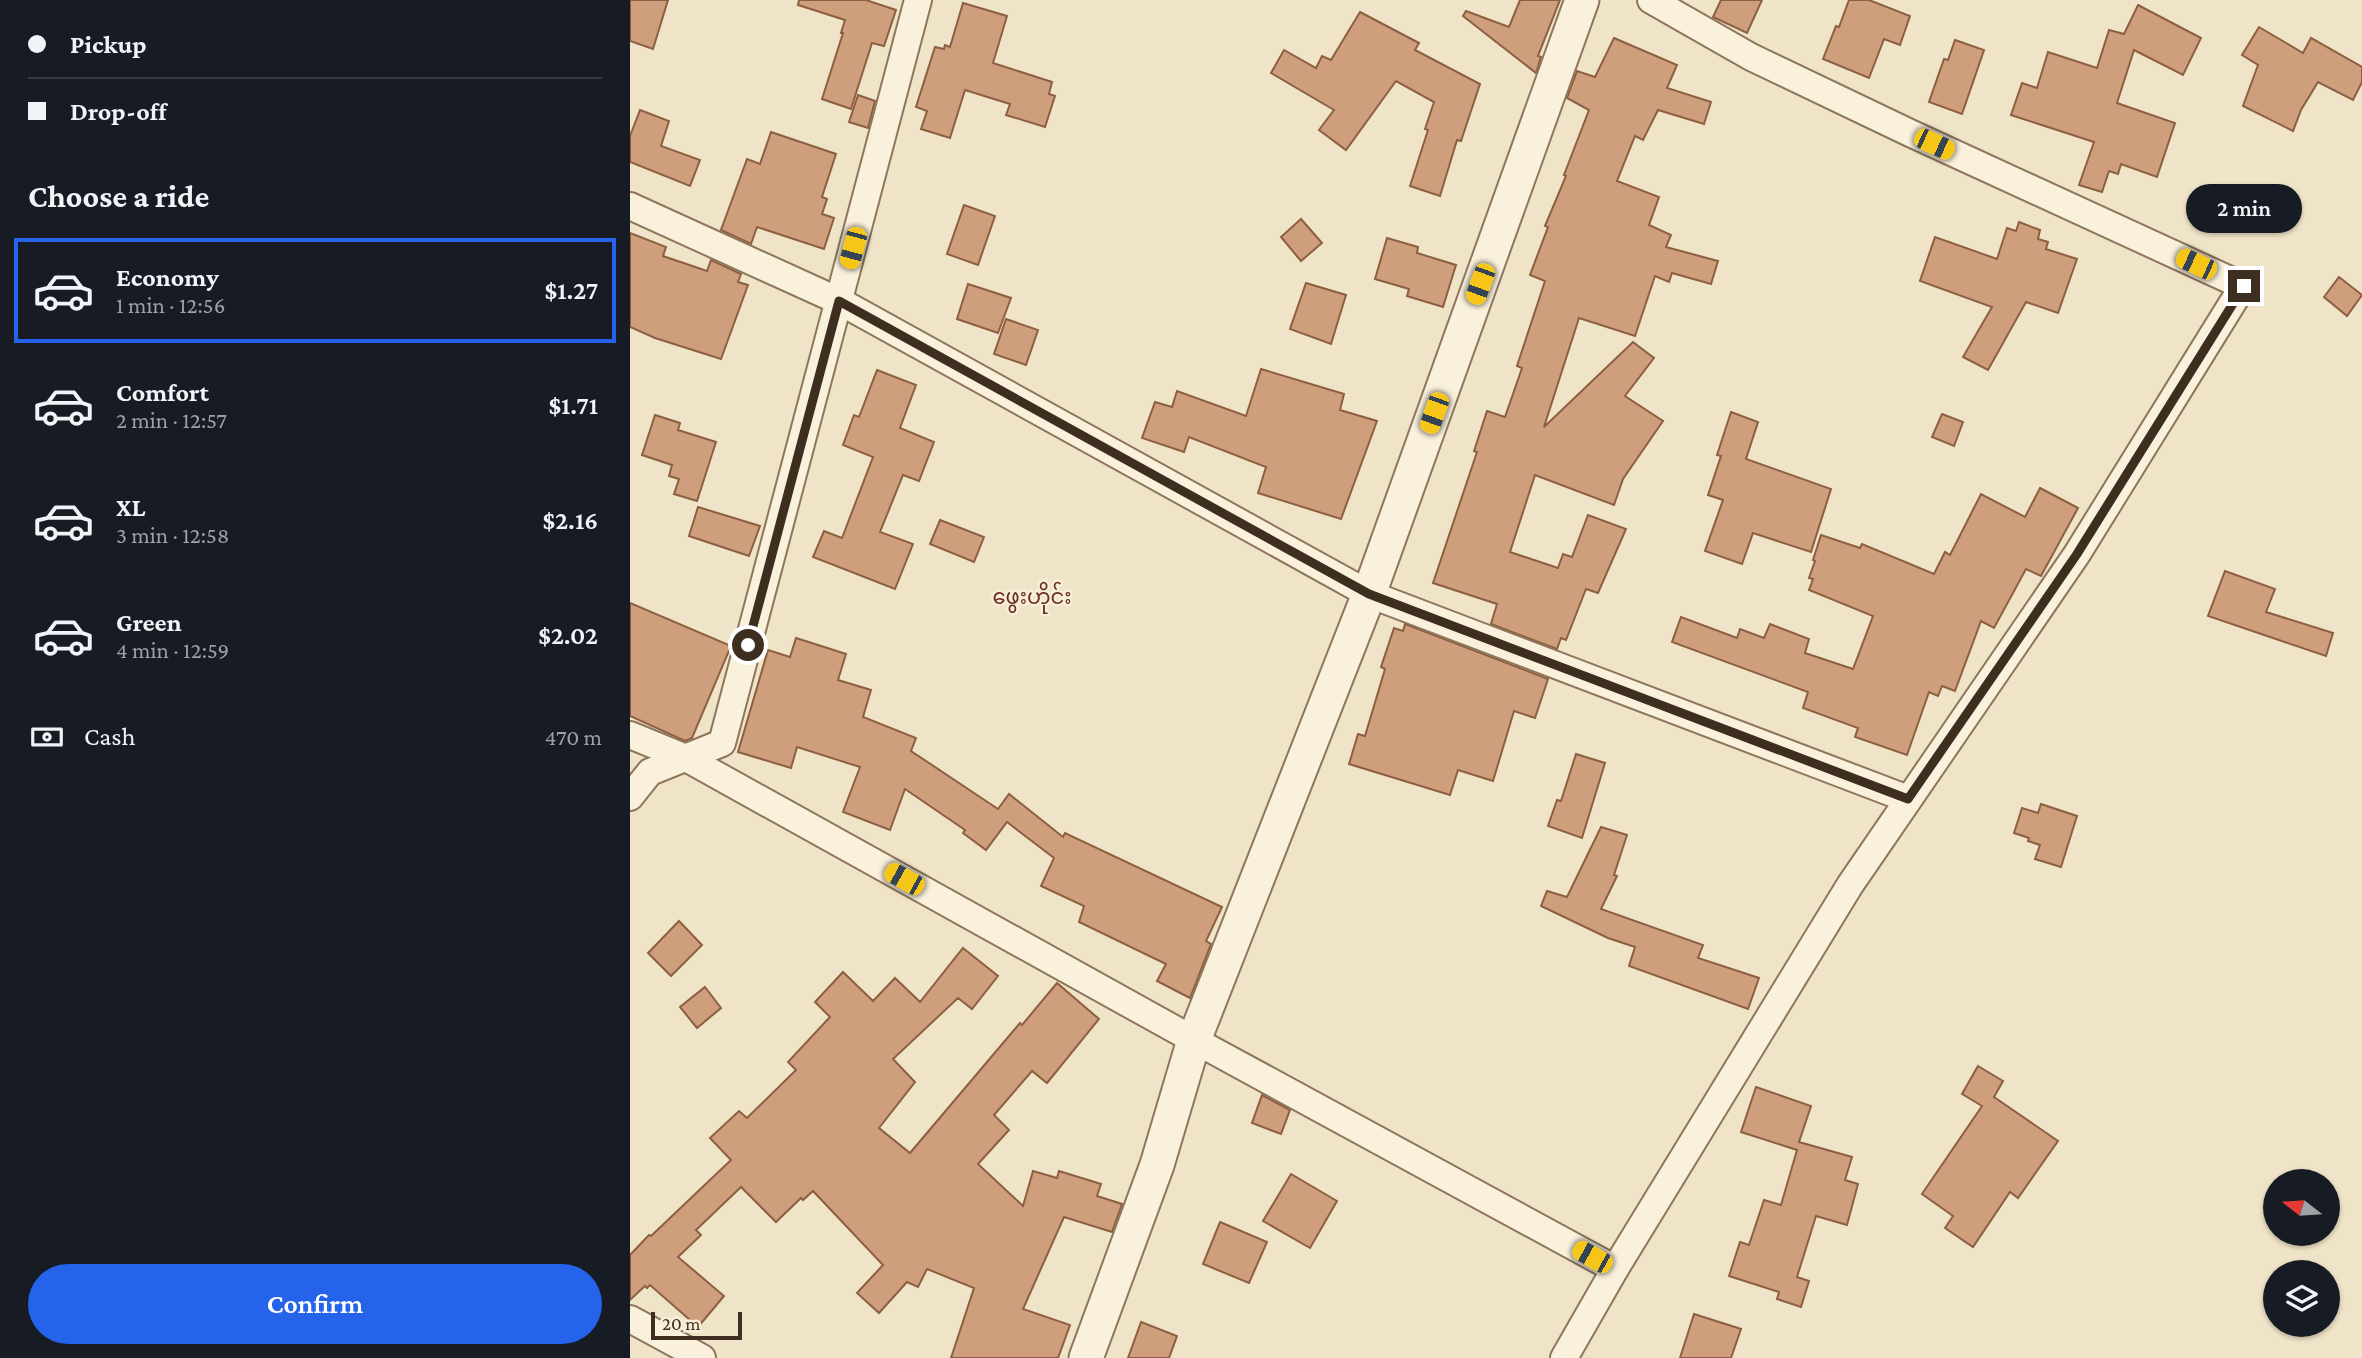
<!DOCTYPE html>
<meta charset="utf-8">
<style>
:root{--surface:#171b24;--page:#20242c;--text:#f1f3f6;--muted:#9ea1a6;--line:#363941;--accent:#2563eb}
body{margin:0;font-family:"Crimson Pro","Noto Sans Myanmar",serif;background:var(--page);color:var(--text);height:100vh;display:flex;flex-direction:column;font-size:26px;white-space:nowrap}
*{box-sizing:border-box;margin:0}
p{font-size:23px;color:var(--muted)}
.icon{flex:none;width:38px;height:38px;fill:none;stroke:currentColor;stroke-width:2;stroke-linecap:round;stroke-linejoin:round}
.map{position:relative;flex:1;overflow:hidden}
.side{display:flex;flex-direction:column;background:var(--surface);width:630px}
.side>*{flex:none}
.hud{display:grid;align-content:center;height:154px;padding:0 28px;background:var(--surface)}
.needle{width:46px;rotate:287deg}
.tools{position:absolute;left:1633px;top:1169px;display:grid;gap:14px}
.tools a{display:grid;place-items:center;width:77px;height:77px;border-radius:50%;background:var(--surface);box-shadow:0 2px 5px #0004;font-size:35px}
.scale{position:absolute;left:21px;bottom:18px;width:91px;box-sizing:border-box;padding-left:7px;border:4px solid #3d2e20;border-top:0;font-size:19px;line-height:24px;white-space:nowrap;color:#3d2e20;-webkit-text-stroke:5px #f7eed8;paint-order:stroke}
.end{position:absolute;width:32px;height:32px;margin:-16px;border:9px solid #3d2e20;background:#fff;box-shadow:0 0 0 4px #fff}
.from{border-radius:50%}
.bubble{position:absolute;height:49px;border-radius:24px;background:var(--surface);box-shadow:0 2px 5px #0004;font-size:23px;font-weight:600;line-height:49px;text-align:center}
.car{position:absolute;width:21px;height:42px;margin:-21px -10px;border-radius:9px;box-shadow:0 0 5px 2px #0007;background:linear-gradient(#f5c518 24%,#345 0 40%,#f5c518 0 76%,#345 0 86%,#f5c518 0)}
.hud b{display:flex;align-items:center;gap:24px;height:66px;font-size:26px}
.hud b+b{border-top:2px solid var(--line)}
.hud i{width:18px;height:18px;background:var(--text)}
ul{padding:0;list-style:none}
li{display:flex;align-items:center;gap:21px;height:105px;margin:0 14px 10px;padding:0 14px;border:4px solid transparent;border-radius:0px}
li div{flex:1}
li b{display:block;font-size:26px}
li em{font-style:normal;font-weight:600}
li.current{border-color:var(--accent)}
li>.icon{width:63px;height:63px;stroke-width:1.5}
h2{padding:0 28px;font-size:32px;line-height:84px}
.pay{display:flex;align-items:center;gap:18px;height:77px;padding:0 28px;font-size:26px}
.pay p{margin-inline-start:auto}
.cta{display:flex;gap:14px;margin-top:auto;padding:14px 28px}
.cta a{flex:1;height:80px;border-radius:42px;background:var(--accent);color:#fff;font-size:28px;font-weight:600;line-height:80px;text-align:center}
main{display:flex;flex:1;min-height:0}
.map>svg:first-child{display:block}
.building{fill:#cf9f7d;stroke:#8d5f41;stroke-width:2}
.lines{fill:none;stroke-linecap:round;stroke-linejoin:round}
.minor-casing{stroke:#8d765c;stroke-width:30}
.tertiary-casing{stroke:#8d765c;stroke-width:37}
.minor{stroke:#faf1dc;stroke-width:26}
.tertiary{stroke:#faf1dc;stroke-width:33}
.route{stroke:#3d2e20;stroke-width:9}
.labels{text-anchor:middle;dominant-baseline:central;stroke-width:5;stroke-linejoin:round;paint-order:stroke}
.quarter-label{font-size:21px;fill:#6b2e1e;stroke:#f7eed8}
</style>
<main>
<section class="side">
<div class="hud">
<b><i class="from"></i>Pickup</b>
<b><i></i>Drop-off</b>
</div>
<h2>Choose a ride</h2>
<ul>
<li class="current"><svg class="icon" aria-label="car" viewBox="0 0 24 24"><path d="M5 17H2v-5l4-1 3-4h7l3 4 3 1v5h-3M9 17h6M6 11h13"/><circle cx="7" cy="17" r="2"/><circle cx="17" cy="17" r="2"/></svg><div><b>Economy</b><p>1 min · 12:56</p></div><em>$1.27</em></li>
<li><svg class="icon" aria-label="car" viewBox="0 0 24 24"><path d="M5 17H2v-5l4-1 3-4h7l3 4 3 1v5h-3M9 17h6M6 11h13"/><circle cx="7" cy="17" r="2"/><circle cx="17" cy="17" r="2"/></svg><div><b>Comfort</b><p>2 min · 12:57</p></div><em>$1.71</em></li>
<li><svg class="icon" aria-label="car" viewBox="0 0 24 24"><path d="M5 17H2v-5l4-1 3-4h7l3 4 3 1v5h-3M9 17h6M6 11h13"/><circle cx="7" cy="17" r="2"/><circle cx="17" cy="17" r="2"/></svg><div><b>XL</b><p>3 min · 12:58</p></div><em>$2.16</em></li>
<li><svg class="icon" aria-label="car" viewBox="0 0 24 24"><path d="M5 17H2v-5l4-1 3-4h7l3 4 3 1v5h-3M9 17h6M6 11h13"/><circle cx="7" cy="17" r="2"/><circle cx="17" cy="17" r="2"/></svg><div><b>Green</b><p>4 min · 12:59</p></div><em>$2.02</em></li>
</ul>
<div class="pay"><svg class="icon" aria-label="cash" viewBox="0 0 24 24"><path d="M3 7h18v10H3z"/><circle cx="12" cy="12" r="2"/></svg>Cash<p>470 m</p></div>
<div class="cta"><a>Confirm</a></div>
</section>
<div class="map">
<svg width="1732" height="1358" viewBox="0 0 1732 1358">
<rect width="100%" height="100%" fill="#f0e4c8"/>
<!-- building -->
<g class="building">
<polygon points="0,0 38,0 23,49 0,41"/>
<polygon points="169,0 236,0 266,10 254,46 242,43 221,109 192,99 213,33 211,33 215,20 168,5"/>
<polygon points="890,0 930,0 908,56 911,57 906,73 833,16 836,11 879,27"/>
<polygon points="1091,0 1132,0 1117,33 1083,17"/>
<polygon points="1219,0 1239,0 1280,16 1270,45 1254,39 1239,78 1193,59 1206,26 1209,27"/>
<polygon points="333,3 377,16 363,63 422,82 419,94 425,96 415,127 376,115 380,104 335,90 320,138 291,129 297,111 286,107 305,47 314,49 315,45 320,47"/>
<polygon points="1508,5 1571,38 1553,75 1504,50 1487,103 1545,123 1527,177 1491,164 1488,174 1479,171 1472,192 1449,185 1464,142 1381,115 1392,83 1407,88 1418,52 1467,68 1479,30 1494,34"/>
<polygon points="730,12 789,43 785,50 850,84 831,141 827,140 810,196 780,186 798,130 795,129 804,102 766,81 716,150 689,130 704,110 641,73 654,50 686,68 692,56 701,60"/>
<polygon points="1629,27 1673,53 1681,38 1732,67 1732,82 1723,100 1688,82 1671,110 1663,131 1613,106 1628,65 1612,55"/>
<polygon points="984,38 1047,65 1037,88 1081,102 1074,124 1028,110 1013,140 1005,136 987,181 1029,197 1019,225 1041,235 1036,247 1088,261 1081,284 1042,273 1039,282 1025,276 1005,336 949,318 914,427 1003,342 1024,358 995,396 1033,421 993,479 984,505 905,475 880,552 928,568 933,554 942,557 958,515 996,529 968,593 956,589 936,640 931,638 927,649 861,624 867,604 803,583 847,452 844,451 857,411 875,417 892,368 887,366 915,281 900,275 918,227 915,226 936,176 934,175 959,110 937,98 947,71 965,77"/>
<polygon points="1325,40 1354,50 1332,114 1299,102 1314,59 1318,60"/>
<polygon points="228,95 245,101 238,128 219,122"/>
<polygon points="10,110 39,121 31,146 70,160 60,186 0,162 0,136"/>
<polygon points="141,132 206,154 192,197 197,199 192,214 204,218 194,249 127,227 121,244 91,230 117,159 130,164"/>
<polygon points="334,205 365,216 348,265 317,254"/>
<polygon points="671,219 692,243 671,261 651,237"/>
<polygon points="1389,222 1410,230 1408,239 1418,242 1416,249 1447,259 1428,313 1396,302 1358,370 1333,357 1362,307 1290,281 1305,237 1367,259 1377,228 1386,231"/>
<polygon points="0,233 36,247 33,256 77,271 81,260 111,274 108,282 118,285 91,359 25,338 0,327"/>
<polygon points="757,238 788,247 787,253 826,265 813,307 777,296 779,289 745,279"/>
<polygon points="1709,277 1732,295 1717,316 1694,297"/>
<polygon points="676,283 716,295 701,344 660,329"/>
<polygon points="338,284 381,298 368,333 327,319"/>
<polygon points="376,319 408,330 396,365 364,354"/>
<polygon points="631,369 714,394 710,410 747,421 711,519 628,493 636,467 559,437 554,452 512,438 525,402 542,407 547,391 616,416"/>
<polygon points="247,370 286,385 270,428 304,442 289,481 273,475 250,532 283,544 265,589 183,557 194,531 212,538 243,457 213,445 224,415 229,417"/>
<polygon points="1101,412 1128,422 1116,459 1201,489 1181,552 1123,533 1112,564 1075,551 1093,500 1078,495 1091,456 1087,455"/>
<polygon points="1312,414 1333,422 1324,446 1302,437"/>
<polygon points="25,415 50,423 48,430 86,442 67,501 44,494 49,479 39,476 42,465 12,455"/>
<polygon points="1410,488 1448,508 1411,576 1396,569 1364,628 1351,621 1325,691 1312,686 1308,696 1299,692 1277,755 1225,737 1228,728 1173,708 1178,692 1042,642 1051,617 1107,638 1110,629 1134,638 1140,624 1179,639 1175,653 1223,669 1243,616 1179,590 1183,579 1179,578 1185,561 1183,560 1191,535 1230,548 1232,544 1304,574 1315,552 1320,555 1351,494 1395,517"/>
<polygon points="68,507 130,526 119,556 59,536"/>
<polygon points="310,520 354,537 344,562 300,544"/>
<polygon points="1595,571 1645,589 1636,612 1703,633 1696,656 1578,616"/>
<polygon points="0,603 101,646 62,738 55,741 0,716"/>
<polygon points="775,624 918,679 905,718 884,711 863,781 828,770 820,795 719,764 728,734 735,736 755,669 751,667 764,628 773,631"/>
<polygon points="166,638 216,654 208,680 241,690 233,717 286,738 281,751 368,809 379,794 433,837 435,833 592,907 576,941 581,944 560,998 527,981 536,964 449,922 454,906 411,886 424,858 377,822 356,850 333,833 335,830 275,789 260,830 213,812 230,767 167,747 161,768 108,752 138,650 160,657"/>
<polygon points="946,754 975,763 952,838 918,826 927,800 931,801"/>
<polygon points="1411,804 1447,816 1431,867 1405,859 1410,845 1398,841 1399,838 1384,833 1392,808 1408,813"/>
<polygon points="971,827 997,835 984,875 987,876 971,909 1073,945 1068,958 1129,978 1118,1009 999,966 1005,947 978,938 911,906 917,891 937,897"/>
<polygon points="49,921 72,945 41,976 18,953"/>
<polygon points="333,948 368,976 342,1009 328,998 263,1059 285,1082 249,1128 280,1153 390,1023 392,1025 427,983 469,1019 417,1083 402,1071 364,1115 379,1130 348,1164 393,1206 403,1171 427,1178 429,1171 471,1184 467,1196 492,1204 482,1232 434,1217 393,1309 440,1325 428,1358 321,1358 344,1288 297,1269 288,1287 277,1282 249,1313 227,1293 253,1265 183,1191 173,1200 171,1198 146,1222 111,1187 66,1230 71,1235 48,1257 94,1296 68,1327 20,1285 17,1288 15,1286 0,1300 0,1255 19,1235 21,1236 101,1160 80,1138 109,1111 117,1118 166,1070 158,1062 200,1017 185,1002 213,972 243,1001 265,978 290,1002"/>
<polygon points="75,987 91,1008 67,1028 50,1007"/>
<polygon points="1348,1066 1373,1081 1364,1097 1428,1141 1388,1198 1380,1192 1343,1247 1315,1228 1323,1216 1292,1194 1352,1106 1332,1094"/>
<polygon points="1126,1087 1181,1106 1169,1142 1222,1157 1215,1180 1228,1184 1217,1225 1186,1216 1167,1277 1179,1281 1171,1307 1147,1299 1149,1292 1099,1276 1110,1242 1119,1245 1134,1200 1151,1205 1167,1150 1111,1132"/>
<polygon points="632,1095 660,1110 651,1134 622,1123"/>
<polygon points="661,1174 707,1201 680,1248 633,1221"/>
<polygon points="590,1222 637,1242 619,1283 573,1264"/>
<polygon points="1064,1314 1111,1329 1101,1358 1050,1358"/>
<polygon points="511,1322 547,1336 539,1358 498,1358"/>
</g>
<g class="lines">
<defs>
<g id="minor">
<polyline points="0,206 209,301 739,594 1278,799"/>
<polyline points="0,735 56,758 564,1040 985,1269"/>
<polyline points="0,797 20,772 92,743 288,0"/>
<polyline points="0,1319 72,1358"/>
<polyline points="934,1358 985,1269 1220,885 1447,554 1613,286 1280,133 1121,57 1021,0"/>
</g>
<polyline id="tertiary" points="456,1358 527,1165 564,1040 739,594 952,0"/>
</defs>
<!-- minor casing -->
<use href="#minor" class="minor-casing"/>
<!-- tertiary casing -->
<use href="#tertiary" class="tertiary-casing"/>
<!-- minor -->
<use href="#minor" class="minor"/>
<!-- tertiary -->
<use href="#tertiary" class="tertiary"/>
</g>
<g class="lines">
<!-- route -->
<polyline class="route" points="118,645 209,301 739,594 1278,799 1447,554 1614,286"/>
</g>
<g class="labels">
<!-- quarter labels -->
<g class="quarter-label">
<text x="402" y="597">ဖွေးဟိုင်း</text>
</g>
</g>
</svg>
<div class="tools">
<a><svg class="needle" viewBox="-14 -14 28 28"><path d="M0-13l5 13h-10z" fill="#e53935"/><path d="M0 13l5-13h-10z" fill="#9ea1a6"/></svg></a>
<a><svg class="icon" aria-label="layers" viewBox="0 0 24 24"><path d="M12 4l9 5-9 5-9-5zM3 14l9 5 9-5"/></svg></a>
</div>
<div class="scale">20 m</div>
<i class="end from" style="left:118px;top:645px"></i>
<i class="end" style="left:1614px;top:286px"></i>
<div class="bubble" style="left:1556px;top:184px;width:116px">2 min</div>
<i class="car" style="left:1304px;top:144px;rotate:115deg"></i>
<i class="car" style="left:223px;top:248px;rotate:195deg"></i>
<i class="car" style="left:1566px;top:264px;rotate:295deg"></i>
<i class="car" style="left:850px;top:284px;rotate:200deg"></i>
<i class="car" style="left:804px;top:413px;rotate:200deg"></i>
<i class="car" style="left:274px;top:879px;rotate:299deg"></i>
<i class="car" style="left:962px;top:1257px;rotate:299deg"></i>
</div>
</main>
